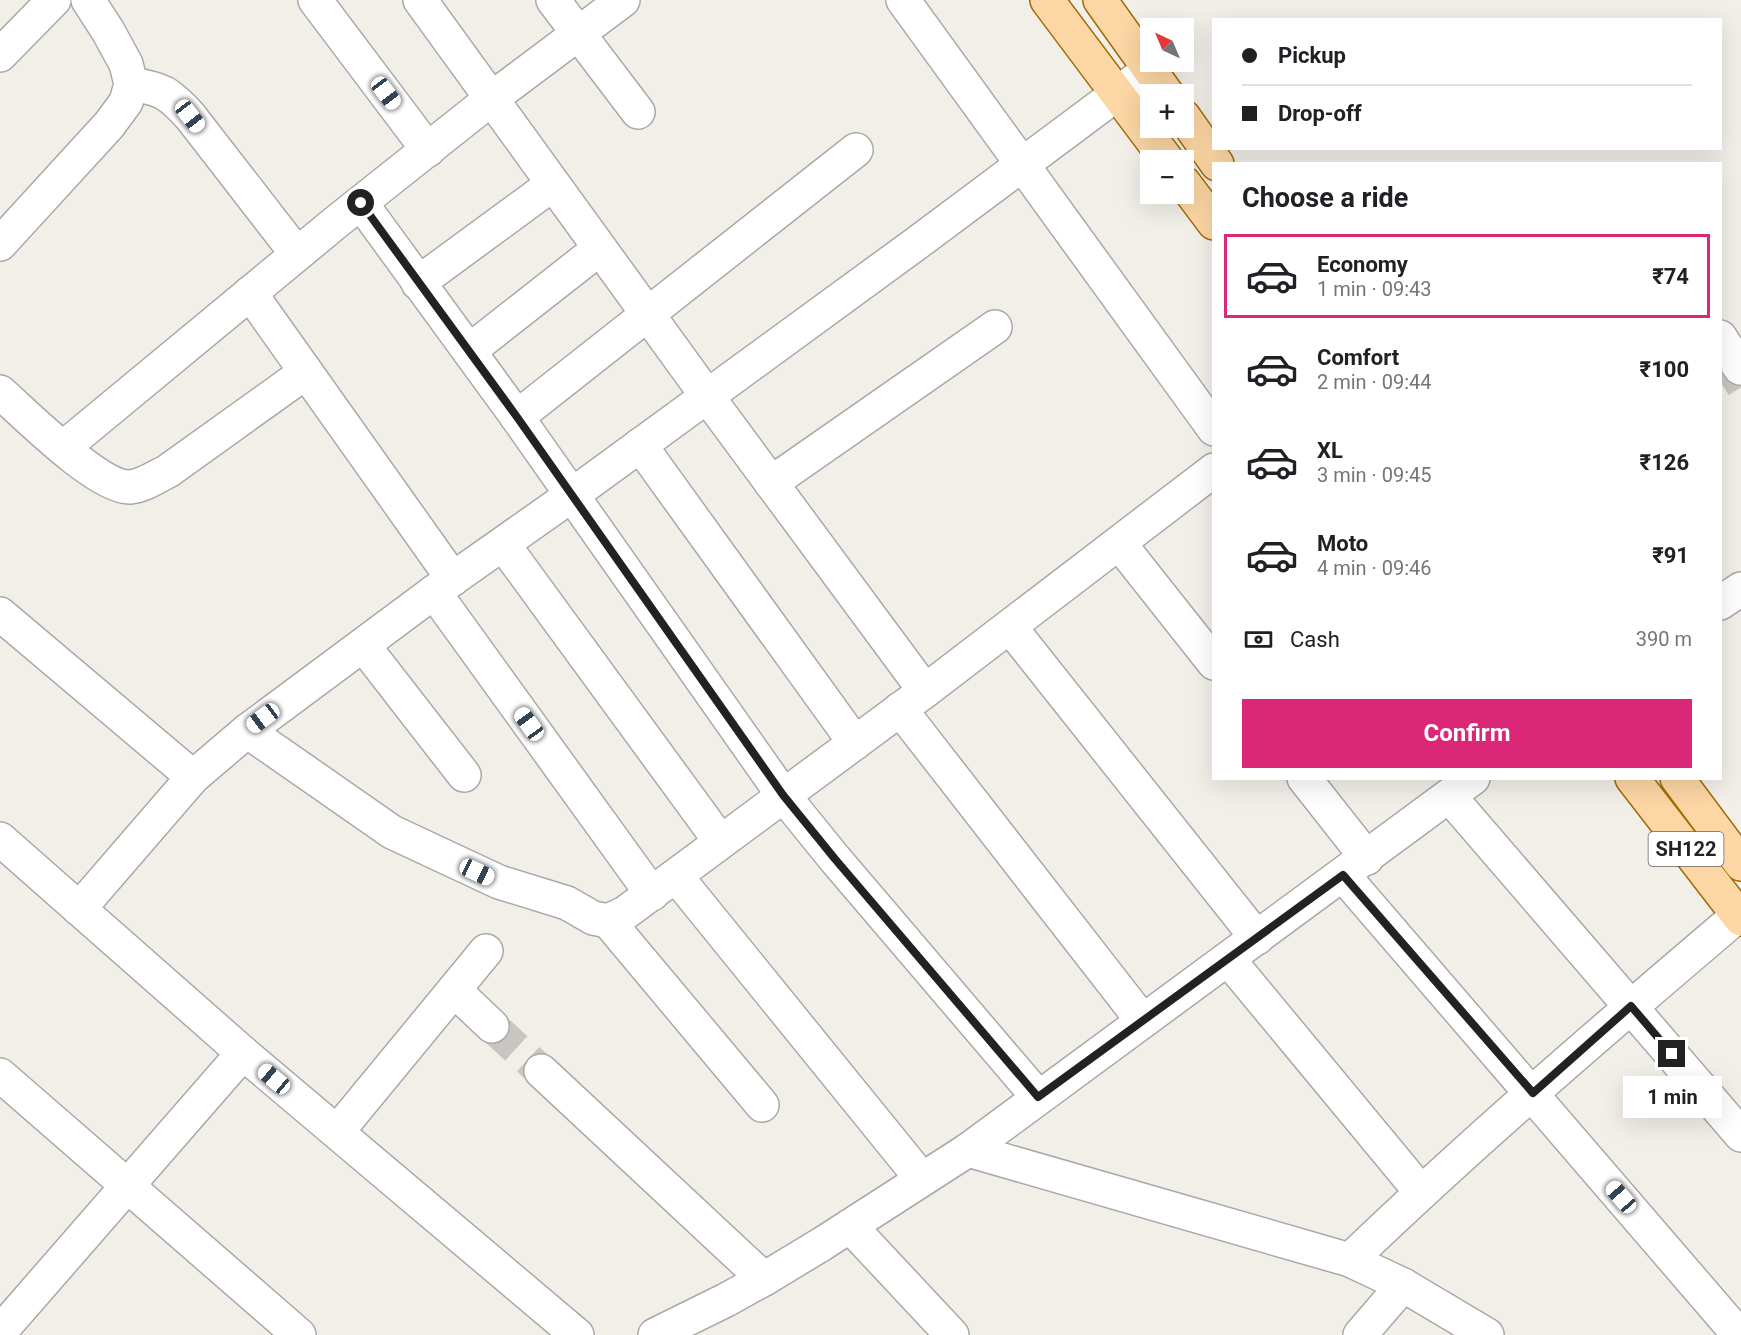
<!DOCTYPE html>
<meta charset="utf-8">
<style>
:root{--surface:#fff;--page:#f2f2f2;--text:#202124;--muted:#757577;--line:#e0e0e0;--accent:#db2777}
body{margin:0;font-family:Roboto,sans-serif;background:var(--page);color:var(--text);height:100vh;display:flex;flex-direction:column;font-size:22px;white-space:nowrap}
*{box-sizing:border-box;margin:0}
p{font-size:20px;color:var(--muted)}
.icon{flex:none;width:33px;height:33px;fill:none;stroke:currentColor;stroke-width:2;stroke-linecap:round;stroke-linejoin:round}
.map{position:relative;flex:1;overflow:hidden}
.sheet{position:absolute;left:1212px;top:162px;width:510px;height:618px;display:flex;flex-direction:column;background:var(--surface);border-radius:0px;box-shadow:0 6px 24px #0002}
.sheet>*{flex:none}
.guide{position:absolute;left:1212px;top:18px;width:510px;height:132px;border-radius:0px;box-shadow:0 6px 24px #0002;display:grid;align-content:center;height:132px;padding:0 30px;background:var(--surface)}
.needle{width:39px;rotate:316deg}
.controls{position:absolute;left:1140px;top:18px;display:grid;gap:12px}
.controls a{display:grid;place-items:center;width:54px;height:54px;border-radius:0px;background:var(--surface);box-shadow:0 6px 24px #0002;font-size:30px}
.end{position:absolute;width:27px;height:27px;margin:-14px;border:8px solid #222;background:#fff;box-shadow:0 0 0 3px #fff}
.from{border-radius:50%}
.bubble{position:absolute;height:42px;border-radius:0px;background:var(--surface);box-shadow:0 6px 24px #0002;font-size:20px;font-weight:700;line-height:42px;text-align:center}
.car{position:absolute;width:18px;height:36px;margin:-18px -9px;border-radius:8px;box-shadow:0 0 4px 2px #0007;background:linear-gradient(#fff 24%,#345 0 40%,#fff 0 76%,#345 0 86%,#fff 0)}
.guide b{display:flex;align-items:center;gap:21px;height:57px;font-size:22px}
.guide b+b{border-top:2px solid var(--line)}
.guide i{width:15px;height:15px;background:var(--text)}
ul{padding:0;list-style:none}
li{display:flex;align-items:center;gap:18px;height:84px;margin:0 12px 9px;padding:0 18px;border:3px solid transparent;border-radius:0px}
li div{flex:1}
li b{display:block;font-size:22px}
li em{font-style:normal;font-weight:700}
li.on{border-color:var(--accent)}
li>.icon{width:54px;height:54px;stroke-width:1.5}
h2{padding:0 30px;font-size:27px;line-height:72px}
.pay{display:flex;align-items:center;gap:15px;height:66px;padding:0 30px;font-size:22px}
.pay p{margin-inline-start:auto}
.button{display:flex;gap:12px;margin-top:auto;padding:12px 30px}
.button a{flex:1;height:69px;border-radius:0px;background:var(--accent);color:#fff;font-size:24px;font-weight:700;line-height:69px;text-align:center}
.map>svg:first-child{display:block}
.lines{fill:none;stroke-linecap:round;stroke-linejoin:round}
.minor-tunnel{stroke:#c8c6c1;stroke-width:33;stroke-dasharray:33 16;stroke-linecap:butt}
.minor-casing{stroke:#a9a9a9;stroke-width:36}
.major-casing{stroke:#a06b00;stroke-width:36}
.minor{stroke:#fff;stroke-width:33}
.major{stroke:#fcd6a4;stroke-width:33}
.route{stroke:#222;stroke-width:8}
.labels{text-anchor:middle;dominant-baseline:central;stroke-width:5;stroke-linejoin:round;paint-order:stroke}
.shield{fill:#fff;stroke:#646464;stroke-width:1.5}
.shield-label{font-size:20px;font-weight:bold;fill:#222}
</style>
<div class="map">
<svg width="1741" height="1335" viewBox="0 0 1741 1335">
<rect width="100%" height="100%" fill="#f2efe9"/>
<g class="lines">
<!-- minor-tunnel -->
<g class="minor-tunnel">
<polyline points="1720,381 1741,368"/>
<polyline points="492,1026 541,1071"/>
</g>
<defs>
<g id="minor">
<polyline points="315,0 428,150"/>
<polyline points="420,0 707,396 925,691"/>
<polyline points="553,0 638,112"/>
<polyline points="903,0 1214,429"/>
<polyline points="0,55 54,0"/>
<path d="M131,84C162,89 168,92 190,116L297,254"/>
<polyline points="361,203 517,417 783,795 835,859 1038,1097"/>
<polyline points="0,244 109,125 126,102 131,84 126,64 108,31 88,0"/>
<polyline points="418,283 553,184"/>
<polyline points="250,293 453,579"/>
<polyline points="1720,337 1740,368"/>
<polyline points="469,351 599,249"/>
<path d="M0,392C25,414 98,488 130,487C143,486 156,477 168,471L306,372"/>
<polyline points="517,417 856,150"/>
<polyline points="640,445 855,743"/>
<polyline points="63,448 335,223 491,99 623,0"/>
<polyline points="771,483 995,327"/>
<polyline points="1119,543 1214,663"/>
<polyline points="503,544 720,841"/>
<polyline points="434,592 652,894"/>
<polyline points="1720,603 1741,589"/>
<polyline points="0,614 193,777"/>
<polyline points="1010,627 1257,938"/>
<polyline points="363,645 464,775"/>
<polyline points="900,709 1142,1020"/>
<polyline points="247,731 392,832 499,882 567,903 593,918 608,921 625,913 925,691 1214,470"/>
<polyline points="1304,778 1367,858"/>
<polyline points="1450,797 1741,1135"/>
<polyline points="0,839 243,1053 577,1335"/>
<polyline points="1343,875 1739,1335"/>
<polyline points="676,876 921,1178"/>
<polyline points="79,909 193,777 247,731 434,592 572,495 917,243 1149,70"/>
<polyline points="608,921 762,1105"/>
<polyline points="1228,959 1421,1192"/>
<polyline points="454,990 492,1026"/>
<polyline points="541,1071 764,1279"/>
<polyline points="0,1075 299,1335"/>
<polyline points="337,1132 486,951"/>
<polyline points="968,1150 1350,1260 1403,1285 1487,1335"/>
<polyline points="850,1226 952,1335"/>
<path d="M1350,1260C1476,1139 1608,1026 1741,913"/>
<polyline points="0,1332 243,1053"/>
<polyline points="655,1335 726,1300 764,1279 822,1244 968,1150 1473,778"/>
<polyline points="1360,1335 1403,1285"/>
</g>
<g id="major">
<polyline points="1047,0 1167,160"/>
<polyline points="1100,0 1167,94"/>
<polyline points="1184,117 1217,164"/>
<polyline points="1184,183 1214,223"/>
<polyline points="1632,778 1741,919"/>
<polyline points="1677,778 1741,864"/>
</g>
</defs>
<!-- minor casing -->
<use href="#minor" class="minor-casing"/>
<!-- major casing -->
<use href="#major" class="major-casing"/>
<!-- minor -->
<use href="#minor" class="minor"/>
<!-- major -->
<use href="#major" class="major"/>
</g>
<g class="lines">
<!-- route -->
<polyline class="route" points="361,203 517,417 783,795 835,859 1038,1097 1343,875 1533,1093 1631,1006 1672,1054"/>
</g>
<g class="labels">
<!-- shield labels -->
<rect class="shield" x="1648.5" y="832" width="75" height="34" rx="4.5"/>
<g class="shield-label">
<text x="1686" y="849">SH122</text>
</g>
</g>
</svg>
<div class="controls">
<a><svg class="needle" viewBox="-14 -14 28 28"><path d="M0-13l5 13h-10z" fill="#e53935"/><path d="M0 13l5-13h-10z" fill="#757577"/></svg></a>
<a>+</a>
<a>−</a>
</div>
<i class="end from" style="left:361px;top:203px"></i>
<i class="end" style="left:1672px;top:1054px"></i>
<div class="bubble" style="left:1623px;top:1076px;width:99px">1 min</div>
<i class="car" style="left:386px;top:93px;rotate:143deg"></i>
<i class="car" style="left:190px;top:116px;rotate:142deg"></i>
<i class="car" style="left:263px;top:718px;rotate:233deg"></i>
<i class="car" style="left:529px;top:724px;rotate:324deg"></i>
<i class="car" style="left:477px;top:872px;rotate:115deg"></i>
<i class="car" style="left:274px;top:1079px;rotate:310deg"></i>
<i class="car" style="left:1621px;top:1197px;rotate:319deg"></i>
<div class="guide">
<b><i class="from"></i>Pickup</b>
<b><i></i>Drop-off</b>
</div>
<section class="sheet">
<h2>Choose a ride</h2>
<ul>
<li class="on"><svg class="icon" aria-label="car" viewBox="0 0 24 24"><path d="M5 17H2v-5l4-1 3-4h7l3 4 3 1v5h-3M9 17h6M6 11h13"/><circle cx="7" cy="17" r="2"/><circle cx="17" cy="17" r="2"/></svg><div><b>Economy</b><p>1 min · 09:43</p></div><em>₹74</em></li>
<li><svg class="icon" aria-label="car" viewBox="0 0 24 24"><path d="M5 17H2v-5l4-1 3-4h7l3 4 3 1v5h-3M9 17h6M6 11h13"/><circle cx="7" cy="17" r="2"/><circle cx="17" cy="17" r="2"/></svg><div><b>Comfort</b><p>2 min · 09:44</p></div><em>₹100</em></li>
<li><svg class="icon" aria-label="car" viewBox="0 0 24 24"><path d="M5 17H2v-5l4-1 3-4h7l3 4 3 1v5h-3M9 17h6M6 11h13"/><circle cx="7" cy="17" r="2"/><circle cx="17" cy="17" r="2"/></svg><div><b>XL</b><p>3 min · 09:45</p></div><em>₹126</em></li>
<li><svg class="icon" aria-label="car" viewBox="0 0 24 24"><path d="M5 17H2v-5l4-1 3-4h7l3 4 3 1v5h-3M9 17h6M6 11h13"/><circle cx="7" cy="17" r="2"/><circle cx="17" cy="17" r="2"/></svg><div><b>Moto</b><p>4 min · 09:46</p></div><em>₹91</em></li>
</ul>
<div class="pay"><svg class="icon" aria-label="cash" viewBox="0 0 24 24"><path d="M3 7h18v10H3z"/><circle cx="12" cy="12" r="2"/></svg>Cash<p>390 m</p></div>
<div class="button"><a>Confirm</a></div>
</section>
</div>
